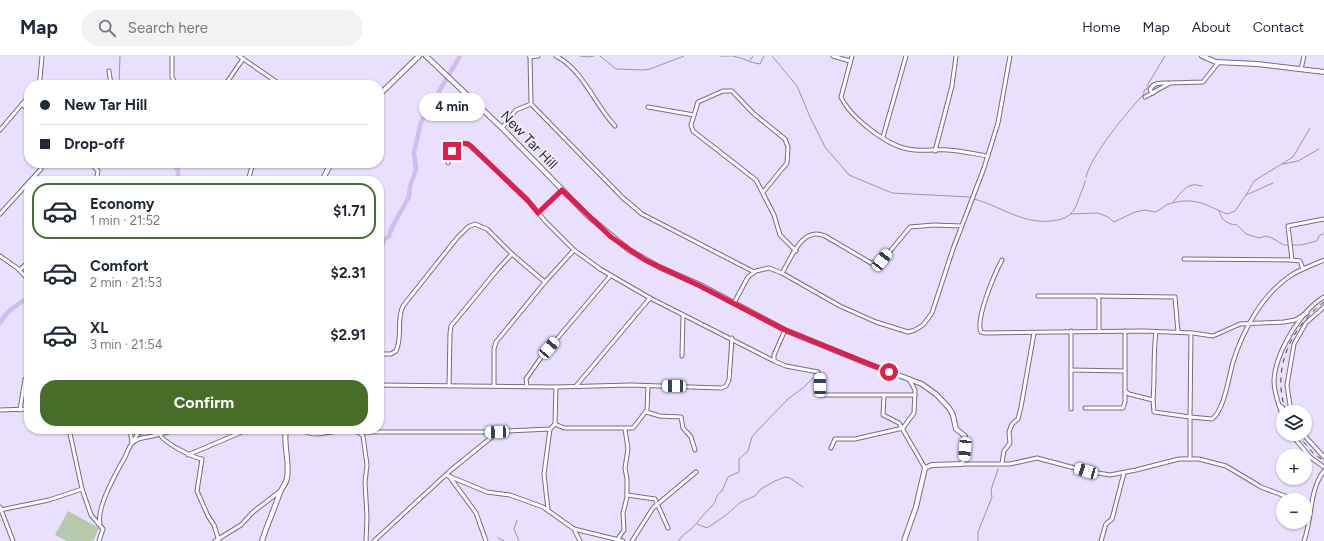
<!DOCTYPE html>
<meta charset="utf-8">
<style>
:root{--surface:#fff;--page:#f2f2f3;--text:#1f2937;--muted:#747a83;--line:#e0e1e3;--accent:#466e29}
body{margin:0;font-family:Figtree,sans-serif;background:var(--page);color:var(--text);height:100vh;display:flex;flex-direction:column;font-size:15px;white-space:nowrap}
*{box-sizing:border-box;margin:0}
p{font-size:13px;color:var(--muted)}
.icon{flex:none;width:22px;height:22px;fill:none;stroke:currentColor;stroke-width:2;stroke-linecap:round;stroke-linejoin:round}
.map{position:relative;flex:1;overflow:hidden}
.panel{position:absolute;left:24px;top:120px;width:360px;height:258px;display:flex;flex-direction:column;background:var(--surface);border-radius:16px;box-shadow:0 1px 3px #0004}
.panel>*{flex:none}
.hud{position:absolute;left:24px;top:24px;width:360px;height:88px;border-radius:16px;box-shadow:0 1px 3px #0004;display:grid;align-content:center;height:88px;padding:0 16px;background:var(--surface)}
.buttons{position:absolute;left:1276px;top:349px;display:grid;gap:8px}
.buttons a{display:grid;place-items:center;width:36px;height:36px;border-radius:50%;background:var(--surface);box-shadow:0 1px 3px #0004;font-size:20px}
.end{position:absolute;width:18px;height:18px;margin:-9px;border:5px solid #e11d48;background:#fff;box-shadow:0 0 0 2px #fff}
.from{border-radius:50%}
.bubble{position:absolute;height:28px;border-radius:14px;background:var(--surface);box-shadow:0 1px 3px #0004;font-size:13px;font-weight:700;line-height:28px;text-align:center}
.car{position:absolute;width:12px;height:24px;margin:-12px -6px;border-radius:5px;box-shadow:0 0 3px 1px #0007;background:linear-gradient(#fff 24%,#345 0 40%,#fff 0 76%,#345 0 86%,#fff 0)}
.hud b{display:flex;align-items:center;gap:14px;height:38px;font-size:15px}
.hud b+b{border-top:1px solid var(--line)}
.hud i{width:10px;height:10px;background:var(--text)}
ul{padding:7px 0 0;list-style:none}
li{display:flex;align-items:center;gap:12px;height:56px;margin:0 8px 6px;padding:0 8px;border:2px solid transparent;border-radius:16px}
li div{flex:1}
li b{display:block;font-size:15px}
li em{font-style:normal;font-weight:700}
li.on{border-color:var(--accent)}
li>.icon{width:36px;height:36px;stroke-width:1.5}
.primary-button{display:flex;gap:8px;margin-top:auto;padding:8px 16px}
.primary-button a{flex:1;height:46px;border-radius:16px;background:var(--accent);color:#fff;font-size:16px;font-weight:700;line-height:46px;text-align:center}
header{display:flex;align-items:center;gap:24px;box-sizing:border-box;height:56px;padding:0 20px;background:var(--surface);border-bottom:1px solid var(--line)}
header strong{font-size:19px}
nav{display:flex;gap:22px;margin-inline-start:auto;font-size:14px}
.search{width:280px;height:36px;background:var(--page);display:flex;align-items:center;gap:10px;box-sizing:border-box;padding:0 14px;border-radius:16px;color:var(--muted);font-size:15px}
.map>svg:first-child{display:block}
.green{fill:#b6caab}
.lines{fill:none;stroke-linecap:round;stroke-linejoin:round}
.stream{stroke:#9d90b9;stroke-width:1}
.river{stroke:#cebcf2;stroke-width:4.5}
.minor-casing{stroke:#756c88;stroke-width:5}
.tertiary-casing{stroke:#756c88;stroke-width:6}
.minor{stroke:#fff;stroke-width:3}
.tertiary{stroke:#fff;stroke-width:4}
.rail{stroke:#423d4b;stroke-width:1;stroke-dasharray:5 5;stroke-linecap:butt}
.route{stroke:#e11d48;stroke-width:5}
.labels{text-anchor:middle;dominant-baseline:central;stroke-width:3.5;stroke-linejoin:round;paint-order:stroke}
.street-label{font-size:14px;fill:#2c2834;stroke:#f3effc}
</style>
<header>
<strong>Map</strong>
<div class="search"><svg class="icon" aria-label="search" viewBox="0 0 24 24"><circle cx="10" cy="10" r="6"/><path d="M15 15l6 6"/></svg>Search here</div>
<nav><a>Home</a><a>Map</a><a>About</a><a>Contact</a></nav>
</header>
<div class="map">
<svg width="1324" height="485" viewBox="0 0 1324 485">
<rect width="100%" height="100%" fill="#e9dfff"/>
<!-- green -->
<polygon class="green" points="68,455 99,472 93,485 67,485 55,479"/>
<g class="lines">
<!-- stream -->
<g class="stream">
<polyline points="580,0 589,1 594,0"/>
<polyline points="600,0 616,13 644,14 650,13 684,0"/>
<polyline points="720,0 730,0"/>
<path d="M732,0C742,1 750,7 760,8L764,0"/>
<polyline points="772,0 797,30 810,61 825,91 849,119 892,137 970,141"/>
<polyline points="750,4 753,0"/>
<polyline points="119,29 120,0"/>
<polyline points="1283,108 1298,105 1319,93"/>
<path d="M1086,121C1091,99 1128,55 1144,38V34L1147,33L1148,28L1165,0"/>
<polyline points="1246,139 1273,127"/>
<path d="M974,143C1001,150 1021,168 1051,165C1067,164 1075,157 1079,142C1081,136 1084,131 1085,125"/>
<path d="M1173,146C1178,141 1184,130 1193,129C1196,128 1199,130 1202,130"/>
<path d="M1219,155C1222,165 1227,168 1237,169L1246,178L1259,182L1266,180L1272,182L1284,189H1288"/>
<path d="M1071,158L1098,157L1108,161L1114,166L1135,156L1145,154L1155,156C1161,154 1164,149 1169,148C1194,140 1206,149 1227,158L1235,155L1246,139L1254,125L1293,101L1310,72"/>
<polyline points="1292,189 1301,189 1317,185 1319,180 1324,177"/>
<polyline points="517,464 514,473 519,485"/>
<polyline points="697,468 707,472 725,460 741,446 755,440 761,433 775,425 785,421 790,422 803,431"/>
<polyline points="498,482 504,485"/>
<path d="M679,485C682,478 687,477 692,472C699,465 705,456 712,450C717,445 715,439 722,435L728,421L739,416V403L748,395L752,381L757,375L788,343L804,331L816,319"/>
<polyline points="978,485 978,476 992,441 991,434 998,413"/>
</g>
<!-- river -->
<g class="river">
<polyline points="173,107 178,114 178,125"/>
<polyline points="379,201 384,184 389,180 393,169 409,141 410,130 416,114 414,96 421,66 460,0"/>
<path d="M0,267C8,253 16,250 29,241"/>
</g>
<defs>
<g id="minor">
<polyline points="172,0 172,21 176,29"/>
<polyline points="239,0 281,29"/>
<polyline points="530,0 531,48 622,141 642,158 754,216"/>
<path d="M556,0C584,15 594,48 615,70"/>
<polyline points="833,0 850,5"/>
<path d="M852,0L841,41C850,61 886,89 908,93C922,96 935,93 948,94C962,95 975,98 988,100"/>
<polyline points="530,1 538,0"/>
<polyline points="1301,13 1304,0"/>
<polyline points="109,15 111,29"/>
<polyline points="38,29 40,23 42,0"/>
<polyline points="225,29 243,3"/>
<path d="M1153,37L1150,34C1153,26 1161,27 1168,27"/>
<polyline points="1145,41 1170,27 1203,26 1219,6"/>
<polyline points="22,48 29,55"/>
<polyline points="648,51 694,59"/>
<polyline points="502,72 516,54 531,48"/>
<polyline points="0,74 29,40"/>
<polyline points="883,81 906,0"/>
<polyline points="935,95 952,30 956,0"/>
<polyline points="91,107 98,115 96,125"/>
<path d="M448,107C449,97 456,85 468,88L527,143L545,165L574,194L600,213L650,242L774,305L786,310L818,316L820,339H915"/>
<polyline points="30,125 41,113"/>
<polyline points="248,125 253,107"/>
<polyline points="764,135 787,107 788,91 785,83 754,58 732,35 723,35 698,46 691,69 693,75 756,124 774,159 780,179 796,195"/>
<polyline points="538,157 562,134"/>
<polyline points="0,158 29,126"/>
<polyline points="0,200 20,214 29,205"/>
<polyline points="1184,203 1292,204 1300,205 1303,213"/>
<path d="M1002,204C995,217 975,263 981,276L985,277L1144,275L1193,277L1213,280L1240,268L1284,266L1295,264L1307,257"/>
<polyline points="1292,204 1288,170 1324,163"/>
<polyline points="19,214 29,224"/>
<path d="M782,217C792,201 802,170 825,180L871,207L882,205L910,171L934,169L961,170"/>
<polyline points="1038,240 1096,240 1099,243 1099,275"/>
<polyline points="1096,240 1175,241 1178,276"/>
<polyline points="734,247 748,221 756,215 769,212 782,217 840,250 876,266 908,276 915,274 923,269 932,257 953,193 984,112 998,67 1010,0"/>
<polyline points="1071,275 1071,353"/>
<path d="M379,298H391L396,295C403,281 396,264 403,250L457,182L468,171L475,168L487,173L512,198L545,226"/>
<polyline points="682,300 683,259"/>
<polyline points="774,305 774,299 785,274"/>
<polyline points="1071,314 1125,315"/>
<polyline points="379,329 556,331 631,329 721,332 726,330 729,324 732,282"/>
<polyline points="449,330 450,278 451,270 498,213 512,198"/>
<polyline points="494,330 494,293 496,286 545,226 574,194"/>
<polyline points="527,330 526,323 540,303 610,220"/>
<polyline points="576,330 650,242"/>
<path d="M1125,335L1129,338L1153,344C1155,321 1153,298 1156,276"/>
<polyline points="884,340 883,359 899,367 925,412"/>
<polyline points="1153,344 1154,356 1190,361 1191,277"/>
<polyline points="1279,349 1288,356"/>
<polyline points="1085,352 1123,352 1125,346 1125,275"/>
<polyline points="0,354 29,353"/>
<polyline points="20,354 25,323 29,321"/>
<polyline points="646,356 660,360 681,361 683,372 691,381 695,394"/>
<polyline points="1291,356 1287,329 1294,288 1306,267 1324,251"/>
<path d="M1283,361C1279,349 1274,338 1274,325C1275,298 1300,255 1324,241"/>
<polyline points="555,368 564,372 633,372 647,354 648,330"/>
<polyline points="69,373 82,433 91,459 103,473 99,485"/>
<polyline points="130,373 132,387"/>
<polyline points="135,373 159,378 181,373"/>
<path d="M300,373C305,375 309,378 315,378C329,379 353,367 363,380L367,409L365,426L367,461L366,485"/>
<polyline points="358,376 488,376 550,373 555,368 556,331"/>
<path d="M160,378C162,386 194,402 202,403L197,435L208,460L214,469L219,485"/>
<polyline points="1291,378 1310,401 1324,411"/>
<polyline points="1303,378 1324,401"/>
<polyline points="134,384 138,377 142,376"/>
<polyline points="831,392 835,383 855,383 903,372 914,357 915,334 909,323"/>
<polyline points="188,399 249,373"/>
<path d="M1190,403V361L1212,363C1224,355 1229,320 1233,306C1243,274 1262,239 1290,220C1300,213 1313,209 1324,204"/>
<polyline points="1002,407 1004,395 1010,387 1009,376 1012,368 1018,363 1021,351 1034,277"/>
<polyline points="961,408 1010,408 1037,402 1086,415 1110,419 1136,414 1179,403 1199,403 1226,410 1261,431 1295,444"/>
<polyline points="446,419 487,436 510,439 543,451 574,473 623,485"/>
<polyline points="449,420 476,457 486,485"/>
<polyline points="627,439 655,443 668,472"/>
<polyline points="0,451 13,485"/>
<polyline points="0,454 49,444 82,433"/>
<polyline points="548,454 544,418 550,373"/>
<path d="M100,467C96,452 117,415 125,401C128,396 129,388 135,385C141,380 151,382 159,378"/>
<polyline points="574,473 580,485"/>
<polyline points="617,484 624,474 623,457 627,441 627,423 625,412 628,393 625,373"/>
<polyline points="215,485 241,469 253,456 279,436"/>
<polyline points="374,485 451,414 498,376"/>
<polyline points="632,485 653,452 696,416"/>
<polyline points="1101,485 1106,468 1112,463 1124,417"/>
<path d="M1304,485C1312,465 1309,433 1324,415"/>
</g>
<g id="tertiary">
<polyline points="426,0 502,72 588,160 629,194 659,211 700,229 785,274 866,307 922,328 937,339 949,352 953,359 956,373 965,380 964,404 961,408 932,409 925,412 916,451 904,485"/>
<polyline points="1202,0 1216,6 1257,8 1324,16"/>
<polyline points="379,39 419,0"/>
<polyline points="322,125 331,107"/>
<path d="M262,485C267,469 274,454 279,439C281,432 286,429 287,422C290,405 283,389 286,373"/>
</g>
</defs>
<!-- minor casing -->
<use href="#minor" class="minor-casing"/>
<!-- tertiary casing -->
<use href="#tertiary" class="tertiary-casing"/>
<!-- minor -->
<use href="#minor" class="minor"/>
<!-- tertiary -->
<use href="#tertiary" class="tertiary"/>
<!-- rail -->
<g class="rail">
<path d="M1286,356C1271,314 1290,272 1324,246"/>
<polyline points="1297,378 1313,397 1324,405"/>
</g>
</g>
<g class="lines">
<!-- route -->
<polyline class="route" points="452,95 461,87 468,88 471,90 528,145 538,157 562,134 611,181 645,204 700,230 785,274 889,316"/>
</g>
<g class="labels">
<!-- street labels -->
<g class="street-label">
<text transform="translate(529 84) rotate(46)">New Tar Hill</text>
</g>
</g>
</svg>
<div class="buttons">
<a><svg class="icon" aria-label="layers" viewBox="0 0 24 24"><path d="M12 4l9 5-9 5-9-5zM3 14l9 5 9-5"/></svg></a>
<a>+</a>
<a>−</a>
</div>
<i class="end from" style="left:889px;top:316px"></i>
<i class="end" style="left:452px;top:95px"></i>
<div class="bubble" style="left:419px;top:37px;width:66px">4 min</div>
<i class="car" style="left:882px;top:204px;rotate:38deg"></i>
<i class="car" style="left:549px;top:292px;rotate:40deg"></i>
<i class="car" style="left:820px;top:329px;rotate:359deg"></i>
<i class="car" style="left:674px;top:330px;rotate:271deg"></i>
<i class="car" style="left:497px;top:376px;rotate:268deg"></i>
<i class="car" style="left:965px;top:393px;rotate:185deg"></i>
<i class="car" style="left:1086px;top:415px;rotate:287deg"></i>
<div class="hud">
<b><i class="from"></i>New Tar Hill</b>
<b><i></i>Drop-off</b>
</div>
<section class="panel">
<ul>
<li class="on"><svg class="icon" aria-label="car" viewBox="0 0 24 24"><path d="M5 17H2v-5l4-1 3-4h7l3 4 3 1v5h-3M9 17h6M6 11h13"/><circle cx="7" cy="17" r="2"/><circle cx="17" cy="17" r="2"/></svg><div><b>Economy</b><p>1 min · 21:52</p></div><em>$1.71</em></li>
<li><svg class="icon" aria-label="car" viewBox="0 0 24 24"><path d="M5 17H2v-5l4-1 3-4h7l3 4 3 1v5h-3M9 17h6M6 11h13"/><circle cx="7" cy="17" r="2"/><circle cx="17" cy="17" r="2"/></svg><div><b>Comfort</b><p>2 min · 21:53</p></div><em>$2.31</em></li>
<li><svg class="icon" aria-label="car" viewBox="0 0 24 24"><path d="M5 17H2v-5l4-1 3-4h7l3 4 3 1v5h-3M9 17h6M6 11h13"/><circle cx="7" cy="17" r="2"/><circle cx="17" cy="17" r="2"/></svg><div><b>XL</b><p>3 min · 21:54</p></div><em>$2.91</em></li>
</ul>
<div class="primary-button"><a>Confirm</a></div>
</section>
</div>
